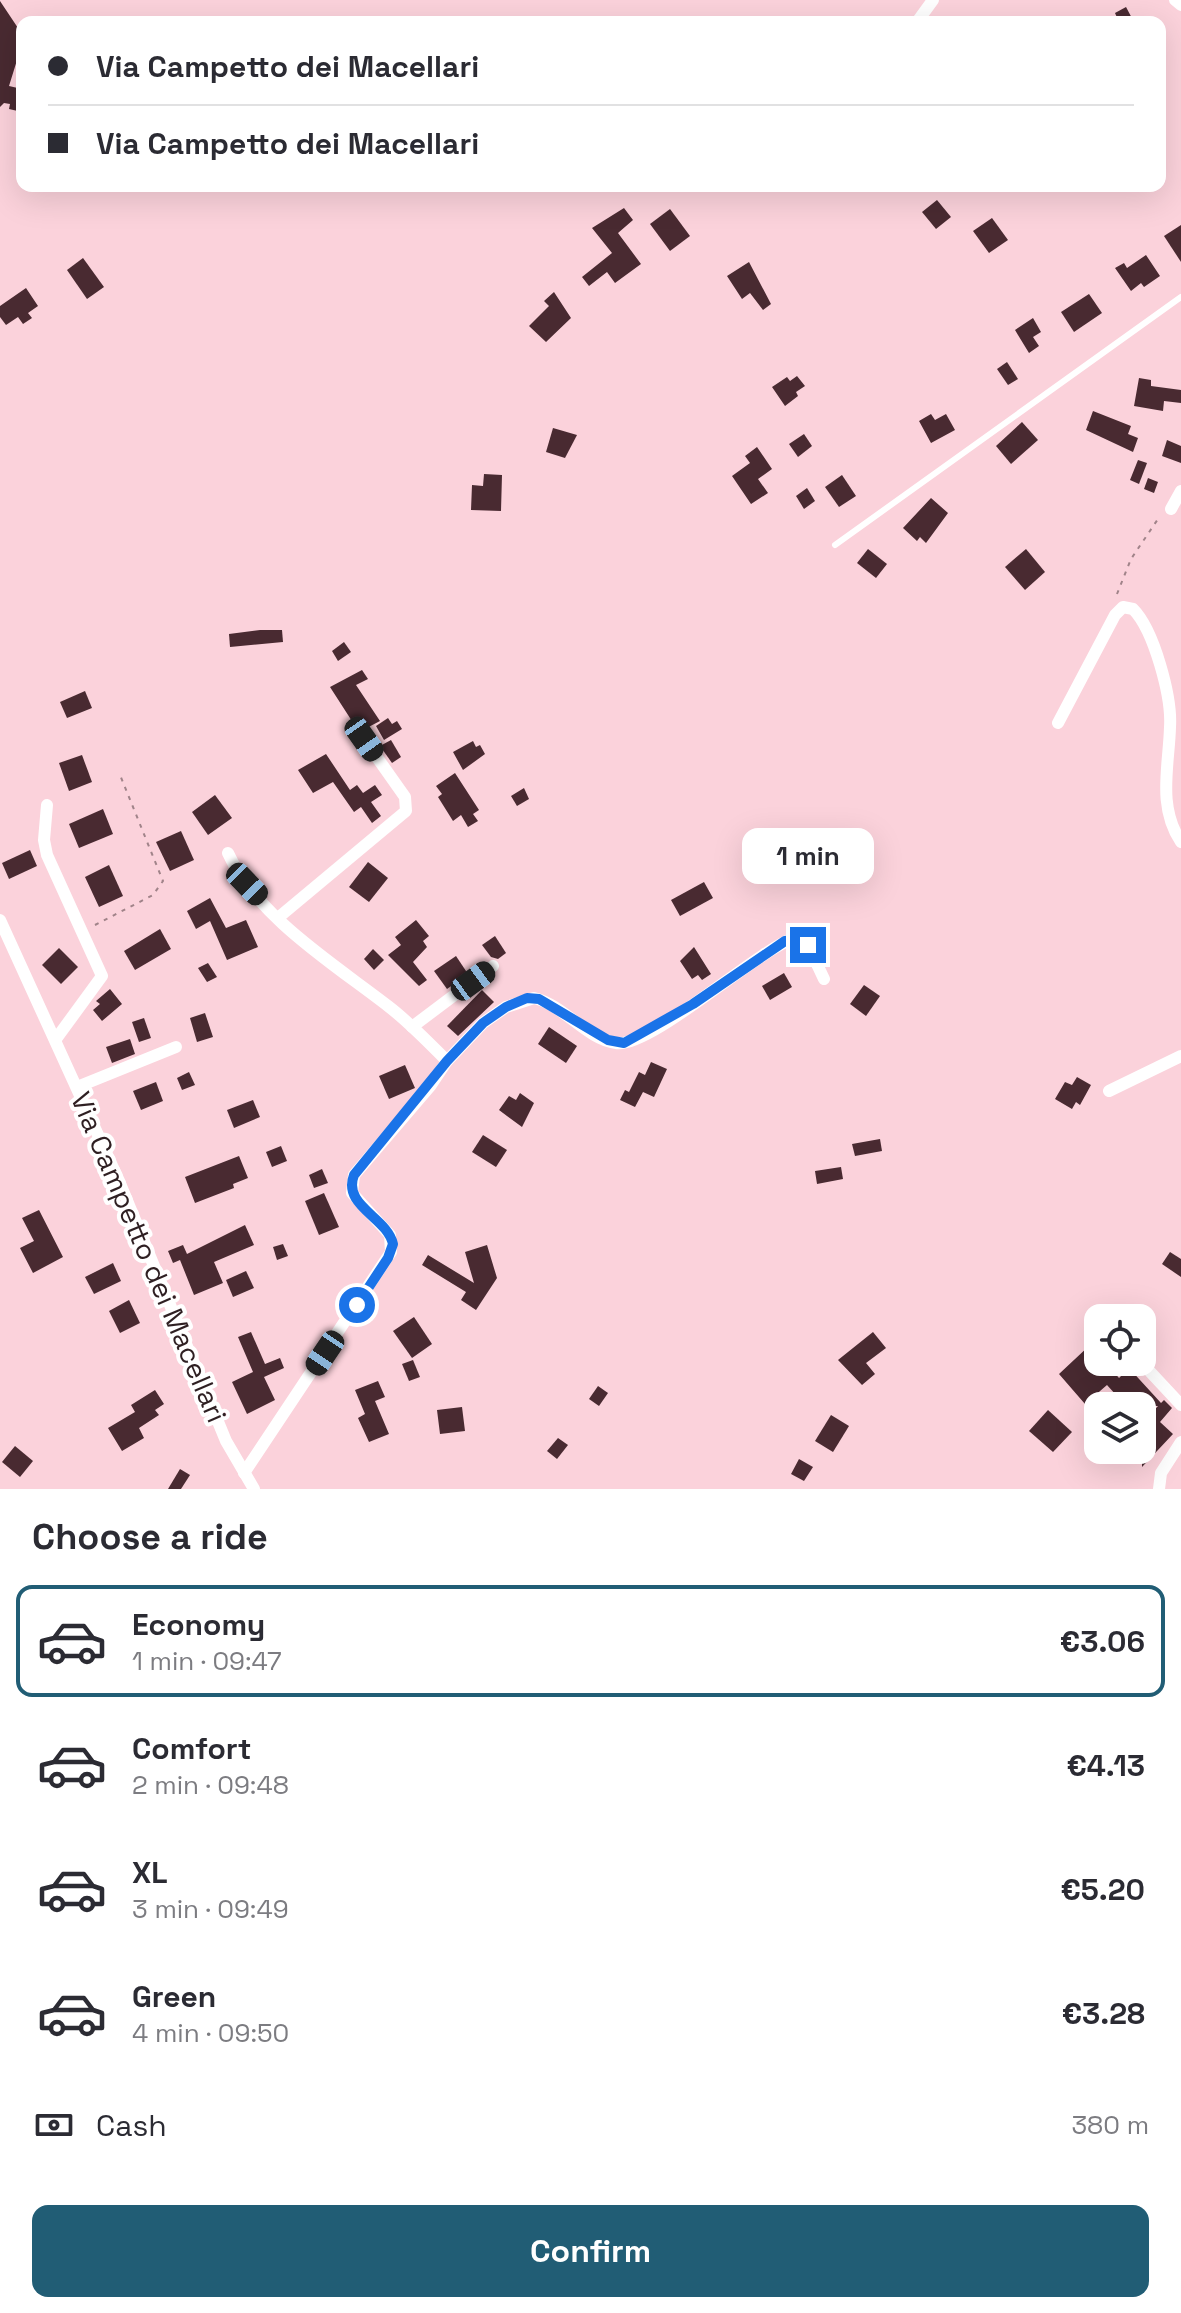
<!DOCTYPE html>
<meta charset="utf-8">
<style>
:root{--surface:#fff;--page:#f2f2f3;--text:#2b2b33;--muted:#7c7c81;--line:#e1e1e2;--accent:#215d75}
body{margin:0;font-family:"Space Grotesk",sans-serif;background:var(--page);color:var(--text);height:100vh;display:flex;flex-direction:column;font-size:30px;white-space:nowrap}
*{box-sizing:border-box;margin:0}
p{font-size:26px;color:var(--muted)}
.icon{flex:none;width:44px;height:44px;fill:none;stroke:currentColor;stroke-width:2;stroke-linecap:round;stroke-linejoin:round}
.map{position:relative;height:1489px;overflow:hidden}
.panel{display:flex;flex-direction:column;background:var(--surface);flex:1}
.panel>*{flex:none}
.hud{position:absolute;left:16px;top:16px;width:1150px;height:176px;border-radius:16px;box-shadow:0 8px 32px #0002;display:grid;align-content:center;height:176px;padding:0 32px;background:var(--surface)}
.buttons{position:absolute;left:1084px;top:1304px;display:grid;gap:16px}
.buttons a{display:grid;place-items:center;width:72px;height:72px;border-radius:16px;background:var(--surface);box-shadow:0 8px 32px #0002;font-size:40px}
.end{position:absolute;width:36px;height:36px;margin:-18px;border:10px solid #1a73e8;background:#fff;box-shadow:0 0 0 4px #fff}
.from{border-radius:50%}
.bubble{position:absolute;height:56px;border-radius:16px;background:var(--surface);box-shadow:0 8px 32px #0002;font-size:26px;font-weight:700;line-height:56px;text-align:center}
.car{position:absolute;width:24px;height:48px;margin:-24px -12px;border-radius:10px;box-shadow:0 0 6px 2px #0007;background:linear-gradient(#222 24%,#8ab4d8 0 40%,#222 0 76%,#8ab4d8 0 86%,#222 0)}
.hud b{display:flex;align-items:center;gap:28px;height:76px;font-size:30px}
.hud b+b{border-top:2px solid var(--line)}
.hud i{width:20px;height:20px;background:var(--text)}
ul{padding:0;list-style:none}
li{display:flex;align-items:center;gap:24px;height:112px;margin:0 16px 12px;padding:0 16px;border:4px solid transparent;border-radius:16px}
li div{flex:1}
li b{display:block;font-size:30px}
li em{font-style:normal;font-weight:700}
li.active{border-color:var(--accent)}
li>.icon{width:72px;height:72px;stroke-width:1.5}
h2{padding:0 32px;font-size:36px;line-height:96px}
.pay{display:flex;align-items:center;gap:20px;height:88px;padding:0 32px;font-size:30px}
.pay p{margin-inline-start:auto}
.cta{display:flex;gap:16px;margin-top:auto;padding:16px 32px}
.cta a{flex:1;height:92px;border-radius:16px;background:var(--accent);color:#fff;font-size:32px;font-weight:700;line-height:92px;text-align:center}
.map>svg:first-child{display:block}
.building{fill:#492a31}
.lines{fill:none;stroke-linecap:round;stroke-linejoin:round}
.path{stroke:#a08389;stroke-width:2;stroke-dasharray:4 6;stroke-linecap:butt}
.lane{stroke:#fff;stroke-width:6}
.street{stroke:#fff;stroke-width:12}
.route{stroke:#1a73e8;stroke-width:10}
.labels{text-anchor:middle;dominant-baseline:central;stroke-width:8;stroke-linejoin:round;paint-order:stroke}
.street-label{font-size:28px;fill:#2e1f22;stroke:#fff}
</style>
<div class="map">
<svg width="1181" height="1489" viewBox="0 0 1181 1489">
<rect width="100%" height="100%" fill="#fbd2db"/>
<!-- building -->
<g class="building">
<polygon points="0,1 22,34 22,58 18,57 9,86 22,89 22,112 9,109 10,104 4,103 0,107"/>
<polygon points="1126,7 1134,22 1119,22 1115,13"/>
<polygon points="937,200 951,217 936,229 922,212"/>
<polygon points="624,208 633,220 618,233 641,264 615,283 607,272 589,286 582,277 612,253 592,228"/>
<polygon points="670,209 690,236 670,251 650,224"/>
<polygon points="992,218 1008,240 989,253 973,231"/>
<polygon points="1181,225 1181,262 1164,236"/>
<polygon points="1146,255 1160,276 1144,287 1141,283 1131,291 1115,268 1124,263 1127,268"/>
<polygon points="83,258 104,287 87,299 67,270"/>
<polygon points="749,262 771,304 763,310 750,293 742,299 727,276"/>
<polygon points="26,288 38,306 28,313 32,318 23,324 18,317 6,325 0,317 0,306"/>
<polygon points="554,292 571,318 546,342 529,326 549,306 544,301"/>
<polygon points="1089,294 1102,313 1074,332 1061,312"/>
<polygon points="1033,318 1041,332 1033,337 1039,346 1029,353 1015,330"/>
<polygon points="1007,362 1018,379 1008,385 997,369"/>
<polygon points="797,376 805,386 796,392 798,396 785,406 772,387 787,377 790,381"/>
<polygon points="1139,378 1151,380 1151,386 1181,390 1181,403 1164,401 1163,411 1134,406"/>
<polygon points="1093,411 1131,426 1128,434 1138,438 1133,452 1086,430"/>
<polygon points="931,414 935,420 946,414 955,430 931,443 919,421"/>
<polygon points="1022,422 1038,440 1011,464 996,446"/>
<polygon points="553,428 577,435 565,458 546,452"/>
<polygon points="804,434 812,446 798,457 789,444"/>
<polygon points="1167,440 1181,446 1181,463 1162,456"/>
<polygon points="757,447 772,469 758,479 768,493 751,504 732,476 750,463 745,456"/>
<polygon points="1138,460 1147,463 1139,484 1130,480"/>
<polygon points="484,474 502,475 501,511 471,510 472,485 483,486"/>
<polygon points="842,475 856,496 839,507 825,487"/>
<polygon points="1148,478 1158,482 1154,493 1144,489"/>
<polygon points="807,488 815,501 804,509 796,496"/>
<polygon points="931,498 948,513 926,543 920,537 917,541 903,528"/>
<polygon points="868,549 887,564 876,578 857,563"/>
<polygon points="1026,549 1045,572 1025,590 1005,567"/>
<polygon points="260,630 282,630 283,642 230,647 229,634"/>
<polygon points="344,642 351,652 338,661 332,651"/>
<polygon points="362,670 368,679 356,685 380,721 359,732 330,687"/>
<polygon points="85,691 92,708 67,718 60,702"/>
<polygon points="388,718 392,724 397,721 402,729 384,740 376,726"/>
<polygon points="391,740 401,757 392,763 380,746"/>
<polygon points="473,741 476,747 480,745 485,754 463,770 453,752"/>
<polygon points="326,754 350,790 357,785 363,793 375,785 382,795 371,802 381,816 372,823 361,807 354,812 333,782 313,793 298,770"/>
<polygon points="82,755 92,782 69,791 59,763"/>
<polygon points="455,773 479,810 473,814 478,821 468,827 461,815 453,821 438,797 442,794 436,786"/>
<polygon points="524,788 529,799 517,806 511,796"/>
<polygon points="215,795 232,818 208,835 192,812"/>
<polygon points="103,809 113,834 79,848 69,824"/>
<polygon points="181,831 194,860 170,871 156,842"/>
<polygon points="30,850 37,866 9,879 2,863"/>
<polygon points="368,862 388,878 369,902 349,887"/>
<polygon points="109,865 123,896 99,907 85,877"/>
<polygon points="704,882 713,898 680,916 671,900"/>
<polygon points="210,898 226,928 246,920 258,947 227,960 210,921 196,929 187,911"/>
<polygon points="416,920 429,936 423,941 427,947 413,962 427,980 419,986 388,955 401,945 395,937"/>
<polygon points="160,929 171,949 135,970 124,951"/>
<polygon points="495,936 506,953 498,959 491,957 482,945"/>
<polygon points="694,947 711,974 702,980 698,975 692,979 680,961"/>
<polygon points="59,948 78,967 61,984 42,965"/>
<polygon points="373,949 384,960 374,970 364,959"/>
<polygon points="456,956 468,974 447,989 434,971"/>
<polygon points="208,963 217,977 207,982 198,968"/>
<polygon points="784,973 792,987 770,1000 762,986"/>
<polygon points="864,985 880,996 866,1016 850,1004"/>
<polygon points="110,989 122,1004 102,1021 93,1010 100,1004 96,1001"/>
<polygon points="482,990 494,1002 458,1036 447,1026"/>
<polygon points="205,1013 213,1037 197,1042 190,1018"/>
<polygon points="144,1018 151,1038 139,1042 132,1022"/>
<polygon points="549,1027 577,1046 566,1063 538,1044"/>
<polygon points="130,1039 135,1054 112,1063 106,1047"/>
<polygon points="651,1062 667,1069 654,1097 643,1092 635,1107 620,1100 625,1090 629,1092 639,1072 645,1075"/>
<polygon points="405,1065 415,1088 389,1099 379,1076"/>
<polygon points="189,1072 195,1085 182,1090 177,1078"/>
<polygon points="1077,1077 1091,1085 1080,1105 1076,1102 1072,1109 1055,1099 1065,1082 1072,1085"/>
<polygon points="156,1082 163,1101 141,1110 133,1091"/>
<polygon points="520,1093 534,1103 522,1127 499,1110 509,1096 516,1100"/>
<polygon points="253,1100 260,1117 234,1128 227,1110"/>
<polygon points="483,1135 507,1150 496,1167 472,1152"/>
<polygon points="880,1139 882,1151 855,1156 852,1144"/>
<polygon points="281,1146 287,1161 272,1167 266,1152"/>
<polygon points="239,1156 248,1178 233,1184 234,1188 195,1203 185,1177"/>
<polygon points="841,1167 843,1179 817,1184 815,1171"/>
<polygon points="322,1169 328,1183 314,1188 309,1175"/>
<polygon points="324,1193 339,1227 319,1235 305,1201"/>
<polygon points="39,1210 63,1257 33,1273 20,1248 34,1241 22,1218"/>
<polygon points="245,1225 254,1245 214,1262 223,1283 194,1295 180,1260 173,1263 168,1251 183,1245 187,1254"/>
<polygon points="283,1244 288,1256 277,1260 273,1247"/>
<polygon points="487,1245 497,1278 476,1310 461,1300 466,1292 422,1265 428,1255 474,1283 465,1252"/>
<polygon points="1170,1252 1181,1259 1181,1277 1162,1264"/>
<polygon points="113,1263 121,1281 94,1294 85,1277"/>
<polygon points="246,1271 254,1288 233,1297 226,1280"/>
<polygon points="129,1300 140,1323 120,1333 109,1311"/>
<polygon points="414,1317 432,1344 412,1358 393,1331"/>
<polygon points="251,1332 265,1364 280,1358 284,1368 264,1377 275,1400 247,1414 232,1382 253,1372 238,1337"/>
<polygon points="873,1332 886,1348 866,1363 875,1374 862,1385 838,1360"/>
<polygon points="1090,1345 1098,1354 1098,1362 1105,1362 1119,1378 1129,1368 1161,1403 1164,1400 1172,1408 1160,1422 1173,1434 1142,1467 1142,1459 1132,1450 1142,1450 1142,1423 1158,1406 1126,1406 1107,1385 1085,1404 1059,1374"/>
<polygon points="413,1360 420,1377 409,1381 402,1364"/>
<polygon points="378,1381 385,1397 375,1401 389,1434 369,1442 358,1418 365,1414 355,1390"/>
<polygon points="598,1386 608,1393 599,1406 589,1399"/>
<polygon points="155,1390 164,1404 155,1410 159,1415 139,1428 144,1438 122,1451 108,1428 135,1412 131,1405"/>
<polygon points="462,1407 465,1431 440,1434 437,1410"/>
<polygon points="1048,1410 1072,1432 1053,1452 1029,1431"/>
<polygon points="831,1415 849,1426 833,1452 815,1441"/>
<polygon points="558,1438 568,1445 557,1459 547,1451"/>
<polygon points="15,1446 33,1461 20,1477 2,1462"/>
<polygon points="799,1459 813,1467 804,1481 791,1474"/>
<polygon points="180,1469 190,1475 181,1489 168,1489"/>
</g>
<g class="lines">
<!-- path -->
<g class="path">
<polyline points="1117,594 1131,559 1160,516"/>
<polyline points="95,925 153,895 163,881 120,775"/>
</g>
<!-- lane -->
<polyline class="lane" points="835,545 1181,297"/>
<!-- street -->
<g class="street">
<polyline points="1175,0 1181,5"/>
<polyline points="917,22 933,0"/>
<polyline points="1171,509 1181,491"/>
<path d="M1058,723L1115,615L1123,607L1133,609C1154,630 1172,697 1170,727C1169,766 1157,806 1181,842"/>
<polyline points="47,805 44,840 47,855 102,976 56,1039"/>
<path d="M228,853C257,917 334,964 388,1006C409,1022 428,1042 447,1061"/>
<polyline points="279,917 406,811 405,797 364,739"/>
<polyline points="0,920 119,1181 226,1441 254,1489"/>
<polyline points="412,1027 493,966"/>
<polyline points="77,1087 176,1047"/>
<polyline points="1109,1091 1181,1056"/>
<polyline points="1141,1362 1181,1405"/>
<path d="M244,1473L391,1252L390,1235L352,1193L354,1175L431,1085L447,1061L483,1023L506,1007L534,998C564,1005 586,1039 616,1043C649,1049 755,952 792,939L808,945L824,979"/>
<polyline points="1159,1489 1161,1473 1181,1442"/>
</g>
</g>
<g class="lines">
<!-- route -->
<path class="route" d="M357,1305L388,1258L393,1244C387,1217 342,1206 354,1175L447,1061L483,1023L506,1007L527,998L539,999L608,1040L624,1043L693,1004L785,941L797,939L808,945"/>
</g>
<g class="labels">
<!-- street labels -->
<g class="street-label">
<text transform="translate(149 1257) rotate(67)">Via Campetto dei Macellari</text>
</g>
</g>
</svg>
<div class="buttons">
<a><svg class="icon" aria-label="locate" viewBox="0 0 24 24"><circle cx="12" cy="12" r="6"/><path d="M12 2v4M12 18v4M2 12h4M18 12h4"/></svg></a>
<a><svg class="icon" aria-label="layers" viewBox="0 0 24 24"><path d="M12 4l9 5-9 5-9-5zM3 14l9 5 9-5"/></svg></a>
</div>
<i class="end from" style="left:357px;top:1305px"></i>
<i class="end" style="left:808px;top:945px"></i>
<div class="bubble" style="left:742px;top:828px;width:132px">1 min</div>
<i class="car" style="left:364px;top:739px;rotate:145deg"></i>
<i class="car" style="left:247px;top:884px;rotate:136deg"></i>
<i class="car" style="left:473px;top:981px;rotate:54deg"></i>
<i class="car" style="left:325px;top:1353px;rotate:214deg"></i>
<div class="hud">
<b><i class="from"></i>Via Campetto dei Macellari</b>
<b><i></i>Via Campetto dei Macellari</b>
</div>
</div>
<section class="panel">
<h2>Choose a ride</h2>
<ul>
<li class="active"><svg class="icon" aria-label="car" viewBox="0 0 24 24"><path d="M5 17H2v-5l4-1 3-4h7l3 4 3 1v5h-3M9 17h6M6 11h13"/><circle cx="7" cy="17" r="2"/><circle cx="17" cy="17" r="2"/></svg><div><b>Economy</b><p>1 min · 09:47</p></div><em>€3.06</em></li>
<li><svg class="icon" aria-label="car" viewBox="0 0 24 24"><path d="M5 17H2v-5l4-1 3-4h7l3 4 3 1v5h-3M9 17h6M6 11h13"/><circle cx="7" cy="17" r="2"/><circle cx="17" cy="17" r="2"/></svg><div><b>Comfort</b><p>2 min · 09:48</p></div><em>€4.13</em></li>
<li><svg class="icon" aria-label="car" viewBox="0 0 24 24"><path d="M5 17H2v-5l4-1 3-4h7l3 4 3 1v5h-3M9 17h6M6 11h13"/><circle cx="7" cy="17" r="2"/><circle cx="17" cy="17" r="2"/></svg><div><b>XL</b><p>3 min · 09:49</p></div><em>€5.20</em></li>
<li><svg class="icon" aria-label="car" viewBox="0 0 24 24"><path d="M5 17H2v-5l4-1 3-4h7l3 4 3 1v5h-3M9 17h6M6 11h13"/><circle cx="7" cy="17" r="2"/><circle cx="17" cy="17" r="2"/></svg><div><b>Green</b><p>4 min · 09:50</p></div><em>€3.28</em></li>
</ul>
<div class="pay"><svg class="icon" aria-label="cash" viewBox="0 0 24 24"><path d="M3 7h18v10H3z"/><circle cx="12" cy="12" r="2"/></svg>Cash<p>380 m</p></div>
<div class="cta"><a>Confirm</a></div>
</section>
